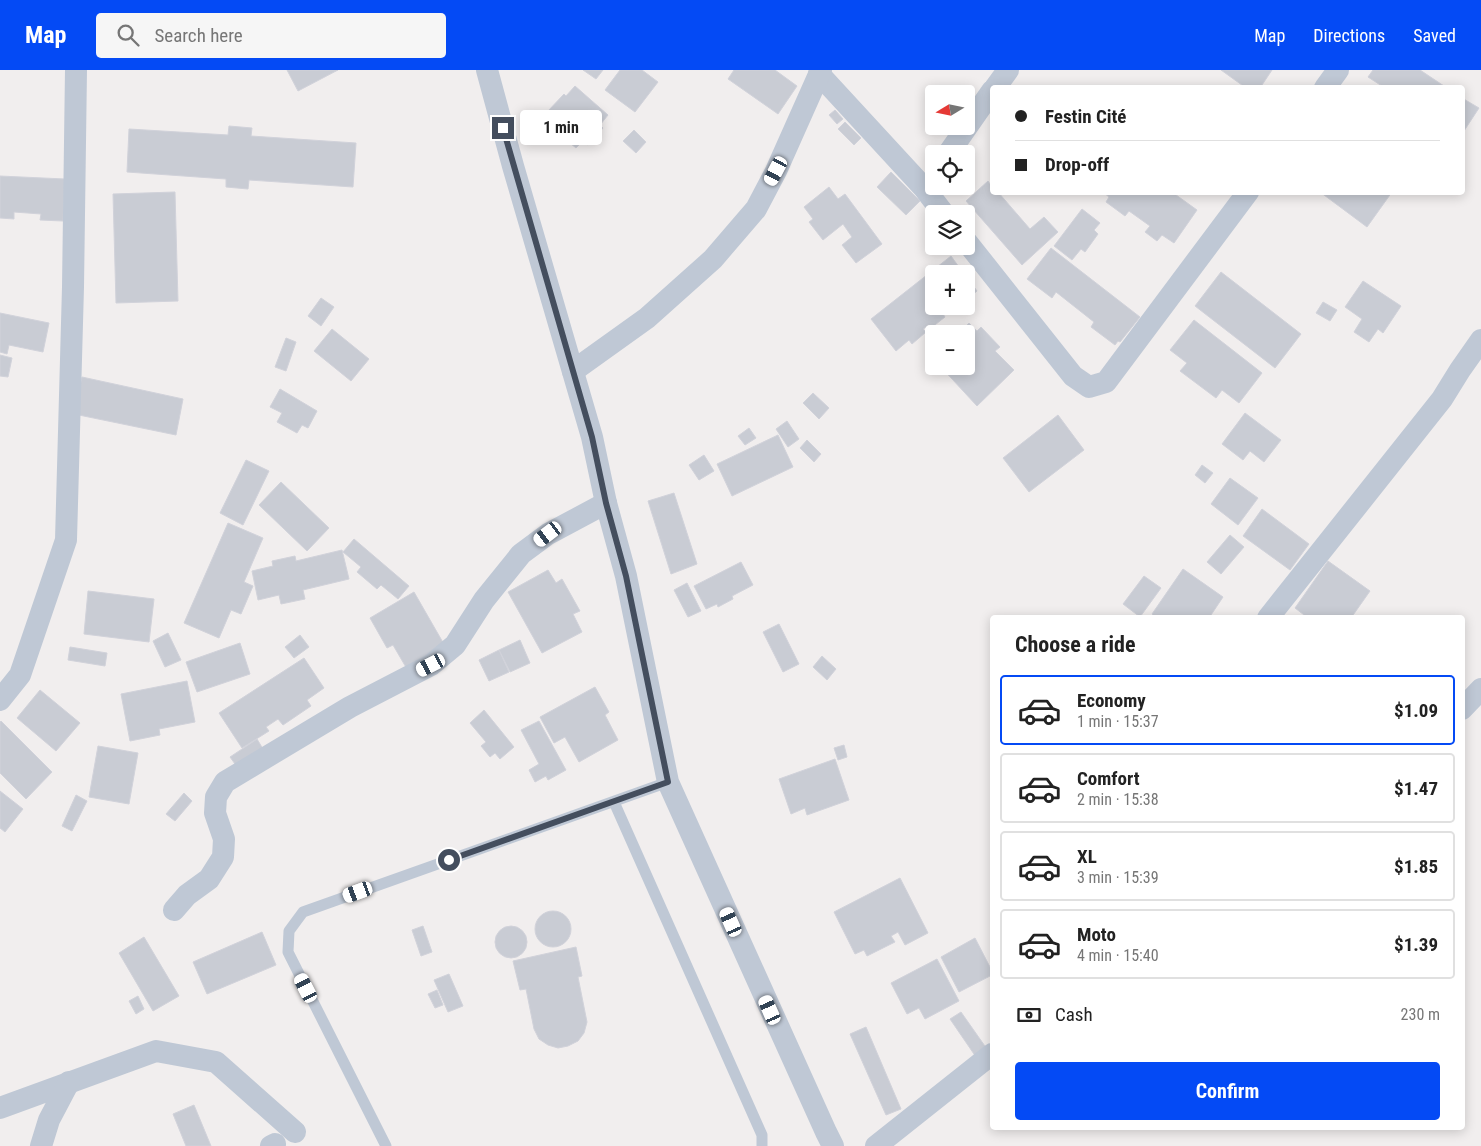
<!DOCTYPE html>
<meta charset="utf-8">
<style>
:root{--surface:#fff;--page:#f6f6f6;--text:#222;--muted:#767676;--line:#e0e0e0;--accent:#044af5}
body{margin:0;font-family:"Roboto Condensed",sans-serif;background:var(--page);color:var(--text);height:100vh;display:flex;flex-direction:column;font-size:19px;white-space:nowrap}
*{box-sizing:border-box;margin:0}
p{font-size:16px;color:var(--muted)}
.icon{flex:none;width:28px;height:28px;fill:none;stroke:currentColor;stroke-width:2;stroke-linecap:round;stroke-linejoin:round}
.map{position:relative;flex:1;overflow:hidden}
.sheet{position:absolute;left:990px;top:545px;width:475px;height:515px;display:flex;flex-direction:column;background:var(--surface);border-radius:5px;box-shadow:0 2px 12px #0003}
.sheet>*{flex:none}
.hud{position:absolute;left:990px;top:15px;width:475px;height:110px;border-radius:5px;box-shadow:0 2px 12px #0003;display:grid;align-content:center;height:110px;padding:0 25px;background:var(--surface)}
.needle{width:32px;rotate:260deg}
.tools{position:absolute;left:925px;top:15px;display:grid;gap:10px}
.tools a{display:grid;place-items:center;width:50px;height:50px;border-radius:5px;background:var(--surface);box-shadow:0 2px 12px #0003;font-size:25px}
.end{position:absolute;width:22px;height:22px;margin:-11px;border:6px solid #444e5e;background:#fff;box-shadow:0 0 0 2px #fff}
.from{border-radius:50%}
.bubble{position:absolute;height:35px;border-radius:5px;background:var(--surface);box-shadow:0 2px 12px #0003;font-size:16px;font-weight:700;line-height:35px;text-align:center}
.car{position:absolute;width:15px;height:30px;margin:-15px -8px;border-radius:6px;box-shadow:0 0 4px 1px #0007;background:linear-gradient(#fff 24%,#345 0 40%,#fff 0 76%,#345 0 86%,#fff 0)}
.hud b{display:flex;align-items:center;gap:18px;height:48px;font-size:19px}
.hud b+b{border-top:1px solid var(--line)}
.hud i{width:12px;height:12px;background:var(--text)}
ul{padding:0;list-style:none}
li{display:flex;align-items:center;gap:15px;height:70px;margin:0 10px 8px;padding:0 15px;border:2px solid var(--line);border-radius:5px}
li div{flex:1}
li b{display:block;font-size:19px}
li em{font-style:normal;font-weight:700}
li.on{border-color:var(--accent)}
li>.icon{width:45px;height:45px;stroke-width:1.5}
h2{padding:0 25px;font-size:22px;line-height:60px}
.pay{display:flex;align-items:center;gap:12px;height:55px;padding:0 25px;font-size:19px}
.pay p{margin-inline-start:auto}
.primary-button{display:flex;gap:10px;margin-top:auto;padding:10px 25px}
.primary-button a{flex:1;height:58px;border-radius:5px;background:var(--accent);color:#fff;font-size:20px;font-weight:700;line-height:58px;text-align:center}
header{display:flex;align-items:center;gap:30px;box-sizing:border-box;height:70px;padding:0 25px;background:var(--accent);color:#fff}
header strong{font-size:24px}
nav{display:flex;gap:28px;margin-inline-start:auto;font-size:18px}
.search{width:350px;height:45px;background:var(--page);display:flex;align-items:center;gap:12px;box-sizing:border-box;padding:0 18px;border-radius:5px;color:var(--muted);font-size:19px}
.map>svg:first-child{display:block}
.building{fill:#c9ccd4;stroke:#d1d2da}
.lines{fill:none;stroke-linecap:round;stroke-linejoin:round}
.lane{stroke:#bfc8d5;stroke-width:11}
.street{stroke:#bfc8d5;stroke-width:22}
.route{stroke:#444e5e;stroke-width:6}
</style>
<header>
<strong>Map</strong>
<div class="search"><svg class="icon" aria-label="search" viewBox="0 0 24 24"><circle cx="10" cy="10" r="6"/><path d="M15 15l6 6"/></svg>Search here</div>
<nav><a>Map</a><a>Directions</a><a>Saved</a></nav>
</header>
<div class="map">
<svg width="1481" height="1076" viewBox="0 0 1481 1076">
<rect width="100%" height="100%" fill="#f1eeee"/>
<!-- building -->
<g class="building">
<polygon points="287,0 338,0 298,21"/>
<polygon points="583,0 603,0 596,9"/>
<polygon points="620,0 642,0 658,12 635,42 605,20"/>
<polygon points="734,0 775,0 797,16 778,44 728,9"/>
<polygon points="1221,0 1272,0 1260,18 1246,18"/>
<polygon points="1373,0 1420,0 1447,18 1385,18 1368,7"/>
<polygon points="575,16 608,45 600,55 603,58 588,75 583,71 576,78 558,63 564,55 548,41 564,24 566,26"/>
<polygon points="1462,28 1479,38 1462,64"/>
<polygon points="835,40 843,49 837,54 829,45"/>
<polygon points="845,52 861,68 854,75 838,59"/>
<polygon points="229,56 252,58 251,66 356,73 353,117 249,110 248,119 226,117 226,109 127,102 129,59 228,65"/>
<polygon points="634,60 646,72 636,83 623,71"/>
<polygon points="891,102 920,131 906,145 877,117"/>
<polygon points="0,106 65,109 63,151 40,150 41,144 14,142 14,149 0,148"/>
<polygon points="988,111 992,117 992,122 998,122 1030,159 1044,147 1058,162 1022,195 966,131"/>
<polygon points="829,117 838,129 845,124 882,174 856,193 842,175 852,167 843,154 823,170 809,152 813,149 804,137"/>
<polygon points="175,122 178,231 116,233 113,124"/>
<polygon points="1103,122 1172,122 1197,140 1174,173 1162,165 1157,171 1145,162 1150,156 1129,141 1125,146 1106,132 1109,127"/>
<polygon points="1320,122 1392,122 1367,157"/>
<polygon points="1082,139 1100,153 1094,160 1098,164 1085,182 1081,179 1072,190 1054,176"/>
<polygon points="1051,178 1140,247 1120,272 1118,271 1115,275 1091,257 1094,252 1056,222 1052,228 1027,209"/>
<polygon points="951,186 964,204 934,204 934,236 958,236 948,244 946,241 943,244 945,247 931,258 929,255 923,259 926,262 912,274 909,270 896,281 871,249"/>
<polygon points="1221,202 1301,264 1275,298 1195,236"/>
<polygon points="966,206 977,221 966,230"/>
<polygon points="1363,211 1401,236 1383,263 1378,259 1369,272 1354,262 1362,249 1345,237"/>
<polygon points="321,228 334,237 321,256 308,246"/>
<polygon points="1323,232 1337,240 1330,251 1316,243"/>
<polygon points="0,243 49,253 43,282 9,275 7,284 0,282"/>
<polygon points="1194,250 1262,303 1239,333 1222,320 1216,328 1180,301 1187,293 1170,280"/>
<polygon points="969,253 977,261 981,257 1000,277 995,281 1014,300 977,336 940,296 966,296 966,264 958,264"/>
<polygon points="332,259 369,289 351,311 314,281"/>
<polygon points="286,268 296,272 286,301 275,297"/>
<polygon points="0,285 12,288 8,307 0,306"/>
<polygon points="82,307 183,329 176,365 74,344"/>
<polygon points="280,319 317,341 308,358 302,355 297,363 277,352 282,343 270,337"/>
<polygon points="813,323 829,338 819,349 803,333"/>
<polygon points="1245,343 1281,370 1264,392 1250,381 1243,390 1222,374"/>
<polygon points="1058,345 1084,380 1029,422 1003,388"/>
<polygon points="787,351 799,369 788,377 776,359"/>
<polygon points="749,358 756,368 745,375 738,366"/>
<polygon points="778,365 793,397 732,426 717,394"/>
<polygon points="807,370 821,384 814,392 800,378"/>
<polygon points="704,385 714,401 699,410 689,395"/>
<polygon points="246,390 269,401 243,455 220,443"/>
<polygon points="1202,395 1213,403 1205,413 1195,405"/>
<polygon points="1230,408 1258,428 1238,455 1211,434"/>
<polygon points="281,412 329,458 307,481 259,435"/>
<polygon points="674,423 697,494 671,504 648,431"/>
<polygon points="1262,439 1309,474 1290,500 1243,466"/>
<polygon points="228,453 263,468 244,512 253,516 241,544 231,540 219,568 184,553"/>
<polygon points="1230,465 1244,477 1221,504 1207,492"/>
<polygon points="354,469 409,516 398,529 381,515 377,519 357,502 361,497 343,482"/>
<polygon points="342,480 349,509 303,520 305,529 281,534 279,525 258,530 252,501 273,496 272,491 295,486 296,491"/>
<polygon points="1328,491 1370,521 1351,548 1308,548 1295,538"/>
<polygon points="741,492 753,515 732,526 733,529 718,537 717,534 706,539 694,516"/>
<polygon points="1183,499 1223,527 1209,548 1156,548 1152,544"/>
<polygon points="548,500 556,513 562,509 580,541 573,544 582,562 542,583 508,522"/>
<polygon points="1144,506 1161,518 1140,547 1123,534"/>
<polygon points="687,513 701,541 688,547 674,520"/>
<polygon points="88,521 154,529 149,572 84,564"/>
<polygon points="414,522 445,576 407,599 393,575 387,578 370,548"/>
<polygon points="779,554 799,594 783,602 763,562"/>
<polygon points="168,563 181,590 165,597 153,571"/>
<polygon points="300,565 309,577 294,588 285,577"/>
<polygon points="520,570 530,593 510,602 499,580"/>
<polygon points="240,573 250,604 197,622 186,592"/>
<polygon points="70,577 107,583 105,596 68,590"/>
<polygon points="499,580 509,602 489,611 479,590"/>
<polygon points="822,586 836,599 827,610 813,597"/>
<polygon points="304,588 324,618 307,630 311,636 283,655 278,649 266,657 269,661 242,678 219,643"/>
<polygon points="187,611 195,652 159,659 160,665 130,671 121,624"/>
<polygon points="595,617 609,642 605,645 618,670 579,692 565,667 554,673 540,647"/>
<polygon points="40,620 80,653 56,681 17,648"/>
<polygon points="484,640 514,677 500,689 495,683 490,687 481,676 486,672 470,653"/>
<polygon points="1,651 52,702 26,729 0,703 0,652"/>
<polygon points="539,651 566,700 548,710 546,706 535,712 529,700 539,694 521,660"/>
<polygon points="257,669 266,684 240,701 230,687"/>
<polygon points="844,675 847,687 838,690 834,678"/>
<polygon points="98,676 138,683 129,734 89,727"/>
<polygon points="835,689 849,730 807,745 805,738 791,744 779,709"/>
<polygon points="0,721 23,739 5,762 0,758"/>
<polygon points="184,723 192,731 175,751 166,744"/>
<polygon points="76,725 87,731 72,761 62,756"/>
<polygon points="900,808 928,863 905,875 898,862 891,866 895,872 867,886 864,880 855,884 834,842"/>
<circle cx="553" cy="859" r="18"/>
<polygon points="423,856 432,882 421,886 412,860"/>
<circle cx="511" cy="872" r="16"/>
<polygon points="262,862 276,895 207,924 193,892"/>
<polygon points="144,867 179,926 153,941 119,883"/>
<polygon points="975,868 992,901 992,905 959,922 941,887"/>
<polygon points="576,877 582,906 578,907 587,952 584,963 578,971 568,976 558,978 548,975 539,969 534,959 526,919 520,920 513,891"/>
<polygon points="937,889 959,931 925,949 919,938 907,944 891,913"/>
<polygon points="449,904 463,936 448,942 434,910"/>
<polygon points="437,920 443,935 435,938 428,924"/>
<polygon points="138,926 144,939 136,944 129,931"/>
<polygon points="961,942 987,979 976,987 950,949"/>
<polygon points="866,957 901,1039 886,1045 850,964"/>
<polygon points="194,1035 211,1076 186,1076 173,1044"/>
</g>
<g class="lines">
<!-- lane -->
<g class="lane">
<polyline points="614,732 762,1065 762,1076"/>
<polyline points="386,1076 288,882 289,861 303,842 668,712"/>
</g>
<!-- street -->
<g class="street">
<polyline points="487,0 513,96 592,367 606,433 626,506 668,712 826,1062 833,1076"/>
<polyline points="819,4 924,118 944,144"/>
<polyline points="995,18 1008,0"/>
<polyline points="1325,18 1338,0"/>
<polyline points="948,84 992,21"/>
<polyline points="966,171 1073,306 1089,317 1106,312 1248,122"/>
<polyline points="573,301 647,248 713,189 756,139 776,101 821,0"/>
<polyline points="1268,548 1442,329 1460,300 1481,270"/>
<polyline points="0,630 20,605 66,470 73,217 76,0"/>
<polyline points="1462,639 1481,619"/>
<polyline points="174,840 187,825 209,809 223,787 224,769 215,743 216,727 225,712 350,637 431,595 455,575 484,530 521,484 548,464 606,433"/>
<polyline points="0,1038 156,981 216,992 295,1062"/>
<polyline points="41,1076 49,1050 69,1012"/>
<polyline points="271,1076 275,1074"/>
<polyline points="876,1076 992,984"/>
</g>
</g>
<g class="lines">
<!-- route -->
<polyline class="route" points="449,790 668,712 626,506 606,433 592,367 503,58"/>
</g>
</svg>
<div class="tools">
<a><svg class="needle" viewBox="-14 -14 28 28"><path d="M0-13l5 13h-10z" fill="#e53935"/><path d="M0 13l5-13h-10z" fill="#767676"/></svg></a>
<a><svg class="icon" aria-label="locate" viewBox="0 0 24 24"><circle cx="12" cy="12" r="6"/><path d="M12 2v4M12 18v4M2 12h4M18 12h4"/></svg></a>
<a><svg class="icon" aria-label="layers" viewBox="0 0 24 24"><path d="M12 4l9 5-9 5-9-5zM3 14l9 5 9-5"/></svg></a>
<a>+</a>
<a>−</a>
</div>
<i class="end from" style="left:449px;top:790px"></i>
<i class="end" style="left:503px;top:58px"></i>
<div class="bubble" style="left:520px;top:40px;width:82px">1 min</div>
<i class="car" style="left:776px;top:101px;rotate:208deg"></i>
<i class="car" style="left:548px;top:464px;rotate:233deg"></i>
<i class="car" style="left:431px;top:595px;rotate:243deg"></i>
<i class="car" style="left:358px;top:822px;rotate:250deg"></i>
<i class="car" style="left:731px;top:852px;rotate:336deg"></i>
<i class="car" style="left:306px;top:918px;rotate:333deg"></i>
<i class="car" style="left:770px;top:940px;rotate:336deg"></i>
<div class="hud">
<b><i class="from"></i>Festin Cité</b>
<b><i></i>Drop-off</b>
</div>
<section class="sheet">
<h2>Choose a ride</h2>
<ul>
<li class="on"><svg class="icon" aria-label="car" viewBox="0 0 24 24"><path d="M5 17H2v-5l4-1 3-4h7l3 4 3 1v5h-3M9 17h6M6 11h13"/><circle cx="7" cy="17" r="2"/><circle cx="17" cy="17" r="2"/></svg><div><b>Economy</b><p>1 min · 15:37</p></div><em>$1.09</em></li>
<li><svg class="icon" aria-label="car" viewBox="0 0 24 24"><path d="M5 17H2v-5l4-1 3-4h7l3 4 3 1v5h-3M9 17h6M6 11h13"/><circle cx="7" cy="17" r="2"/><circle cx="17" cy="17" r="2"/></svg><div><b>Comfort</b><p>2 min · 15:38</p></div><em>$1.47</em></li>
<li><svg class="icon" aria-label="car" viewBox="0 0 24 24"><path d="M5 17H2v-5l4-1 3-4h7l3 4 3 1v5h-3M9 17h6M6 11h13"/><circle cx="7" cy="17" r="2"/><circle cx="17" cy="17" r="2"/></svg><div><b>XL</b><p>3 min · 15:39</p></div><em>$1.85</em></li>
<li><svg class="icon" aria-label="car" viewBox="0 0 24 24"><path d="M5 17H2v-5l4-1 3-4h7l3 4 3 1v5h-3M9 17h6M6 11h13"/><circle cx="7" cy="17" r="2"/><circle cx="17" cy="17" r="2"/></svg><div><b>Moto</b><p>4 min · 15:40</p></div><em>$1.39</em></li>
</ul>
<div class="pay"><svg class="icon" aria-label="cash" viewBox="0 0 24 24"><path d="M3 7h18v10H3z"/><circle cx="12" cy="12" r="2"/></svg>Cash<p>230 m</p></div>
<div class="primary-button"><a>Confirm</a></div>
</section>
</div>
